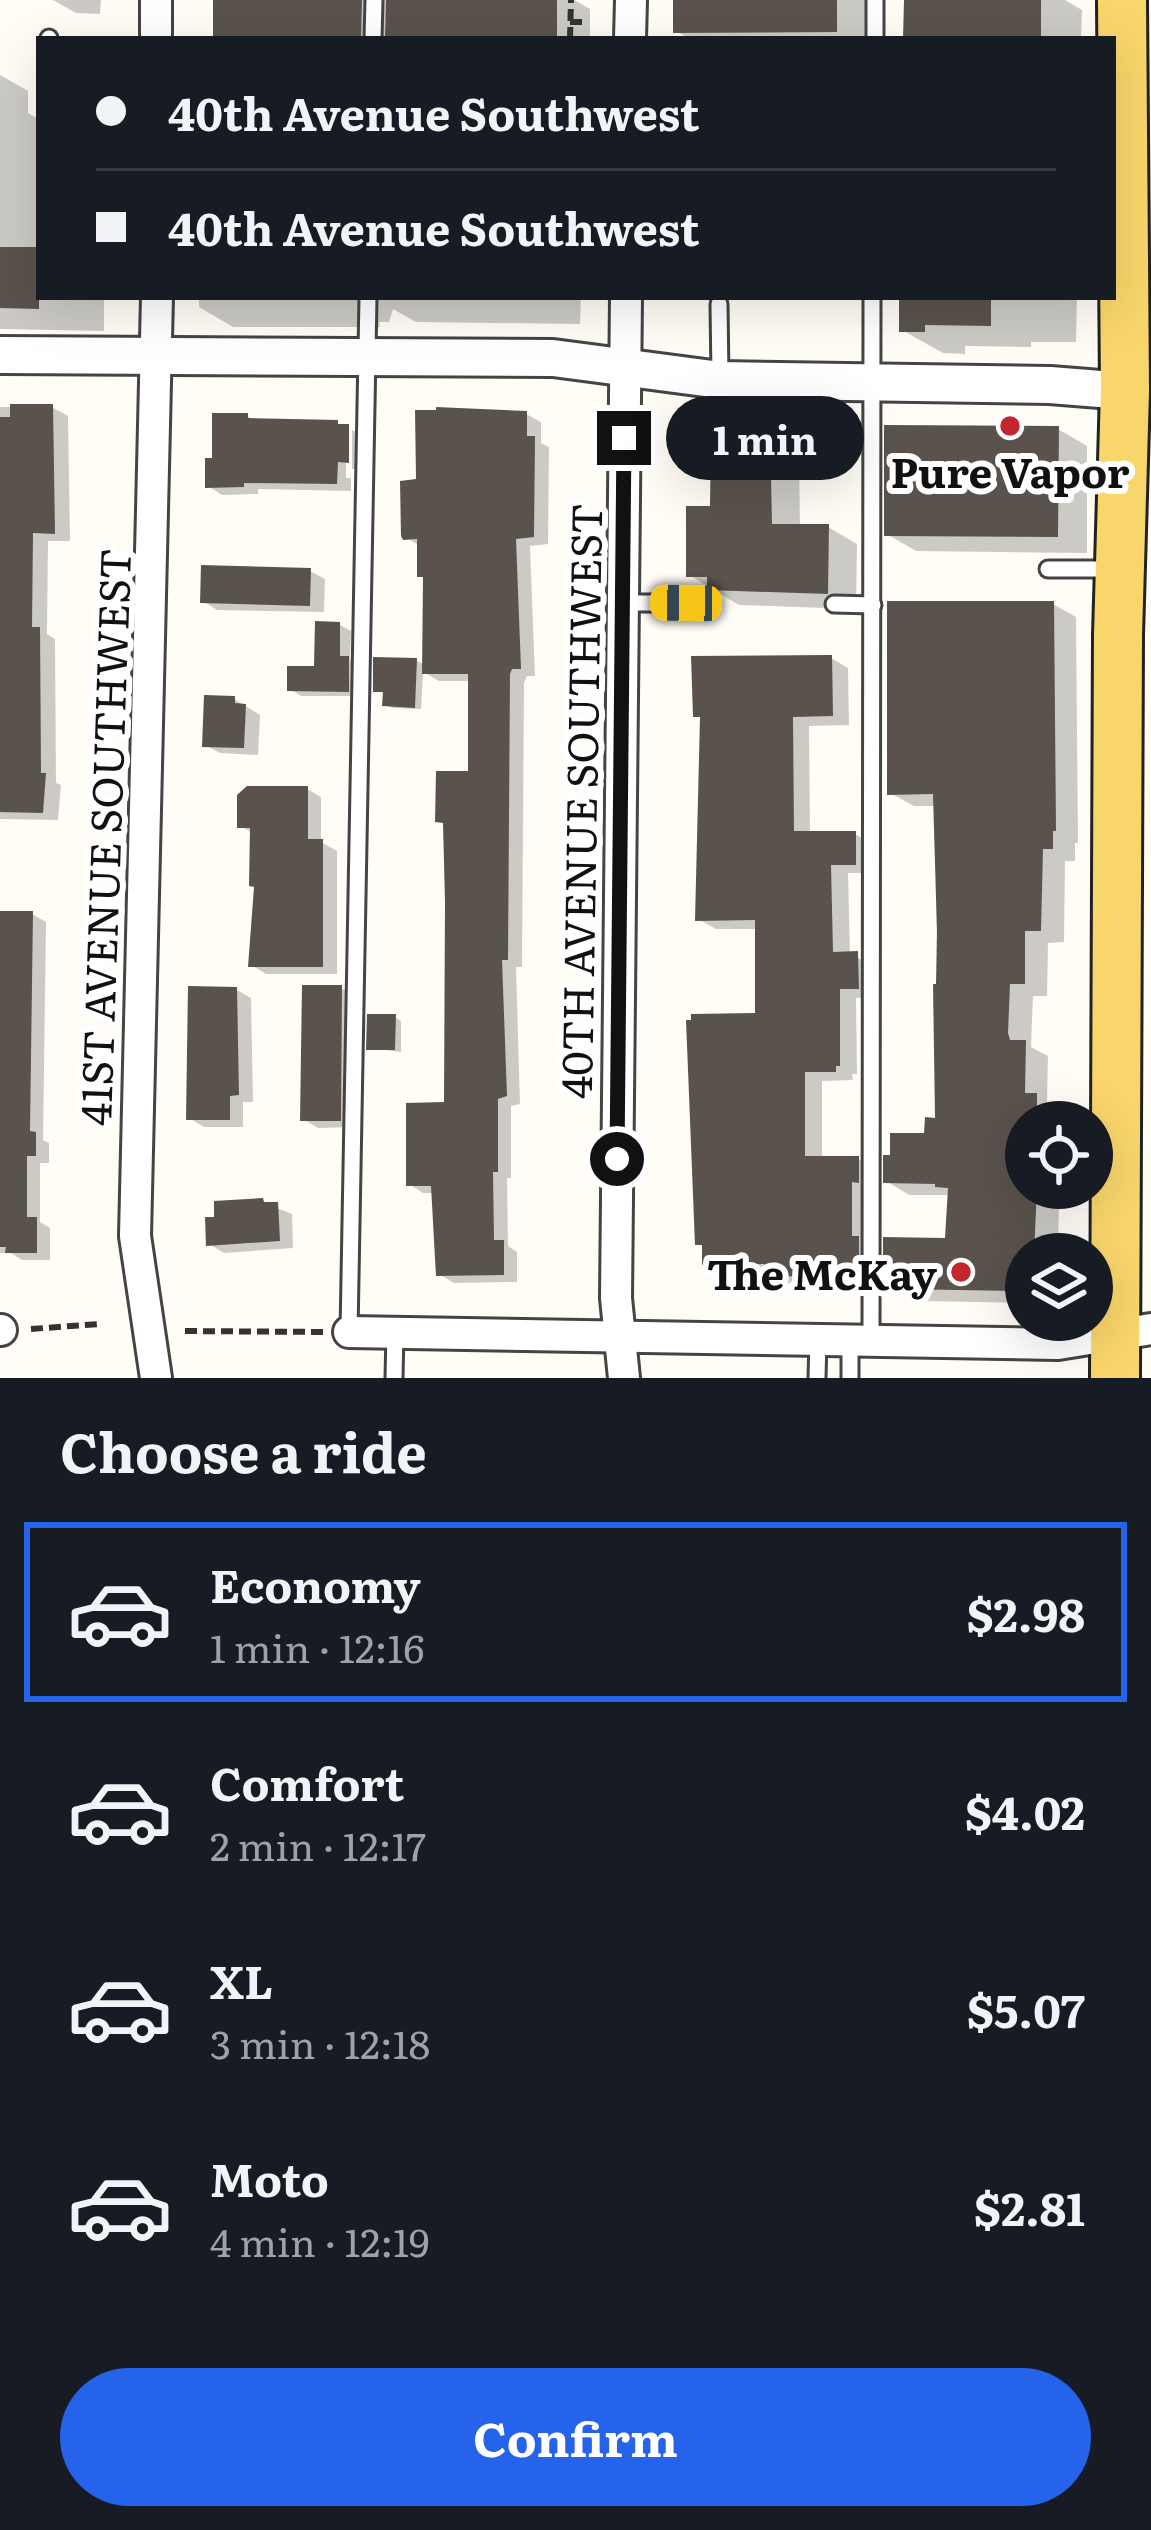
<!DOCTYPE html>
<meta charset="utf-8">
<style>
:root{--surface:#171b24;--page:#242831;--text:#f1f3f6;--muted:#9ea1a6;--line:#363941;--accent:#2563eb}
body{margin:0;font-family:Literata,serif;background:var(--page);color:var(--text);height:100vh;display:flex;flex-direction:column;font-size:45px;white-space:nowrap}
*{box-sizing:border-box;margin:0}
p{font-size:39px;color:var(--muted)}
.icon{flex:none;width:66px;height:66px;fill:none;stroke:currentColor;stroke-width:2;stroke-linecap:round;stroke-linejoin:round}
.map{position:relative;height:1378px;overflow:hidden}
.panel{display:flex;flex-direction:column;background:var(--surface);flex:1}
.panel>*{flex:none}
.top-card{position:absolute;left:36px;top:36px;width:1080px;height:264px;border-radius:0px;box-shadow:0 12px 48px #0002;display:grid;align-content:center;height:264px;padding:0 60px;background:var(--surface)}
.buttons{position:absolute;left:1005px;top:1101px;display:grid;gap:24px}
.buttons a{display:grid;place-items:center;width:108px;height:108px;border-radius:50%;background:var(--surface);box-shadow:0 12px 48px #0002;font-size:60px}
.end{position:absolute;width:54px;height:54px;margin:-27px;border:15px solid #111;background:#fff;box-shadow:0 0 0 6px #fff}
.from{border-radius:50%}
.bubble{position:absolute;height:84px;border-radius:42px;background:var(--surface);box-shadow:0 12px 48px #0002;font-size:39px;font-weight:700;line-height:84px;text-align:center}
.car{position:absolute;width:36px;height:72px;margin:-36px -18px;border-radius:15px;box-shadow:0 0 9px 3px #0007;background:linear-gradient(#f5c518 24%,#345 0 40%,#f5c518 0 76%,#345 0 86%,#f5c518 0)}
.top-card b{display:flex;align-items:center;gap:42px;height:114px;font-size:45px}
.top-card b+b{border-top:3px solid var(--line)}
.top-card i{width:30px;height:30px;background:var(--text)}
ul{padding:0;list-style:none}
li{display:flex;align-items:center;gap:36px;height:180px;margin:0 24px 18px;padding:0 36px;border:6px solid transparent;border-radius:0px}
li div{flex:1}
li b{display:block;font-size:45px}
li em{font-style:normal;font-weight:700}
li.active{border-color:var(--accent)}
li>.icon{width:108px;height:108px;stroke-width:1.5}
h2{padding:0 60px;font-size:54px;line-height:144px}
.primary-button{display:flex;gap:24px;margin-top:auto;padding:24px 60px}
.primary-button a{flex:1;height:138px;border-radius:72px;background:var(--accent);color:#fff;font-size:48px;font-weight:700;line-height:138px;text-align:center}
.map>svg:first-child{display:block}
.shadow{fill:#0003}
.building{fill:#5a524d}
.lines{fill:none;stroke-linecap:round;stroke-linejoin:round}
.service-casing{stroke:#444;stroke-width:21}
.minor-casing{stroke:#444;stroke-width:36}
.tertiary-casing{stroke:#444;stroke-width:42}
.primary-casing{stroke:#222;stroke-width:54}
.path{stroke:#333;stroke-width:6;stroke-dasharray:12 6;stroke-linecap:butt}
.service{stroke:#fff;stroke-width:15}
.minor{stroke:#fff;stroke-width:30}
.tertiary{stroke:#fff;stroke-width:36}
.primary{stroke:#f9d66b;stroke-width:48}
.route{stroke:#111;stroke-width:15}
.poi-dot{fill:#c4262e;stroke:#fff;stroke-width:4.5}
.labels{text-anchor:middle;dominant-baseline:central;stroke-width:12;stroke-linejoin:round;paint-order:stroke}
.poi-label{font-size:42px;font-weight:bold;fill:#111;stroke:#fff}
.street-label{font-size:42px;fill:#111;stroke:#fff}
</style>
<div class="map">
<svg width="1151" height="1378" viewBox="0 0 1151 1378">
<rect width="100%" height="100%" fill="#fffdf5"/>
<!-- shadow -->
<g class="shadow">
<polygon points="53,0 101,0 100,14 76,13"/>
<polygon points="217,0 574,0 590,9 590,39 216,39"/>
<polygon points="676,0 866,0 866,39 690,39 676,31"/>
<polygon points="907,0 1065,0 1082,10 1081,39 906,39"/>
<polygon points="0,75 28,91 28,113 39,119 39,297 104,297 104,331 0,329"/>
<polygon points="199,297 581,297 580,324 416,322 393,309 389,322 379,322 380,327 233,327 199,307"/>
<polygon points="902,297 1077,297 1076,342 1031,342 1031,347 965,346 965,354 943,353 902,330"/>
<polygon points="0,407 52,407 68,416 70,541 48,541 47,634 55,639 56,783 61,785 58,820 0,819"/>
<polygon points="526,414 541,422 541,443 549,447 548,544 530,546 535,676 527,676 524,683 522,967 516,967 520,1104 511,1106 511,1178 507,1178 508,1246 517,1252 517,1282 454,1283 439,1274 434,1193 423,1193 409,1184 447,1105 446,825 438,821 471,774 471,681 439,681 423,672 421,709 392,708 386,704 386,694 376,690 417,661 425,665 426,579 420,576 420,546 405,537 419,481"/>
<polygon points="247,416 256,421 337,423 349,428 346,428 346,478 351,478 351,491 258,489 258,494 222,495 208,486 215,461"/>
<polygon points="1058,429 1087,446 1087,553 916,551 887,534"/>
<polygon points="352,430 363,436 363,469 352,469"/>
<polygon points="769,437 799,454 800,527 828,527 857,544 856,609 739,605 689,575 713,509"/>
<polygon points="310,571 325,579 324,612 217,610 203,601"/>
<polygon points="1053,604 1076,617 1078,843 1075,843 1075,861 1065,861 1064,942 1048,943 1047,996 1033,996 1031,1047 1048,1056 1047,1103 1060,1110 1060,1122 1026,1122 1026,1188 1043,1188 1043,1195 1059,1205 1058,1244 1075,1254 1026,1254 1026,1303 922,1301 899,1287 899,1276 886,1268 948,1241 950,1195 909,1195 886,1181 938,1121 936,806 914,806 890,793"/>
<polygon points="340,625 351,631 350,660 360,665 359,696 301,696 290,689 317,669"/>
<polygon points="831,658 848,668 849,725 809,726 810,834 855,834 873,844 873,873 848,873 850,955 875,965 875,997 856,998 857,1074 852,1074 853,1080 822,1081 822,1159 858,1159 876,1169 876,1278 855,1278 855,1286 784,1285 766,1273 722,1274 705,1263 705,1247 698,1244 758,1016 758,929 716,929 698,919 703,719 696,715"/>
<polygon points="234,699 260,715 258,755 220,753 205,745"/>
<polygon points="307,789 321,797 321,842 337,851 337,974 266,974 251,965 257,888 253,833 240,826"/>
<polygon points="32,914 46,922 43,1140 49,1143 49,1163 40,1163 40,1222 50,1228 50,1260 22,1260 11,1253 0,1253 0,915"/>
<polygon points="341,988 356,996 355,1127 318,1128 303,1119"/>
<polygon points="237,990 251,998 253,1102 243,1102 243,1127 204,1127 189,1118"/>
<polygon points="395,1017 401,1021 401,1052 369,1048"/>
<polygon points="269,1205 292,1214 293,1248 224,1253 209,1244"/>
</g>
<!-- building -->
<g class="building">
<polygon points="213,0 362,0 361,39 213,39"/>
<polygon points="386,0 557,0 557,39 385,39"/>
<polygon points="673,0 837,0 837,32 673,33"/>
<polygon points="904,0 1041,0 1041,39 903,39"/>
<polygon points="0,247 39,247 39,309 0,308"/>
<polygon points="899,297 991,297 991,326 925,325 925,332 899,332"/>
<polygon points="10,404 53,404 55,534 33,533 32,627 40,627 41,773 46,773 43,813 0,812 0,417 10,417"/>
<polygon points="436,407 527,411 527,436 535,436 534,537 516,539 521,669 512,669 510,674 508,960 502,960 507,1096 498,1099 498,1172 493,1172 494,1240 504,1240 504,1275 436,1276 431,1186 406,1186 406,1103 444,1102 445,902 443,823 435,822 436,771 468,771 468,674 422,674 423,577 417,577 417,539 403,540 401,536 400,481 416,479 415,410 436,410"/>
<polygon points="212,413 248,413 248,418 338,420 338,424 349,424 349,463 338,462 337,484 244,483 244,487 205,488 205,458 212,458"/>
<polygon points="884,425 1059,426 1058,537 884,536"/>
<polygon points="711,433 770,434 772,524 829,524 828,594 707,590 707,577 686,577 686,506 710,506"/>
<polygon points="201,565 311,568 310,606 200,603"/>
<polygon points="887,601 1054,601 1056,831 1053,831 1053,849 1043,849 1041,931 1025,931 1025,984 1010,984 1008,1033 1010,1040 1026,1040 1025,1093 1037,1093 1037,1122 1026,1122 1023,1128 1020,1188 1037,1188 1034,1254 1026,1254 1026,1291 896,1289 896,1270 883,1270 883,1237 945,1238 948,1188 935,1187 935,1184 883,1183 883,1155 890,1155 890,1133 924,1133 925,1117 935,1118 933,984 936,984 937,932 933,794 887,795"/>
<polygon points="315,621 340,622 340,656 349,656 349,692 287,691 287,666 314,666"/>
<polygon points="832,655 833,716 793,717 794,831 856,831 856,865 831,865 833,952 858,951 859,989 840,989 840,1066 836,1066 836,1072 805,1072 805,1156 859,1156 859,1183 852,1182 852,1236 859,1236 859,1270 838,1270 838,1277 763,1276 764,1264 702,1265 702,1245 695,1245 686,1020 691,1020 691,1014 755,1013 755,920 695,921 700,717 693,717 691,656"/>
<polygon points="373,657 417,658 415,708 382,706 383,692 373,692"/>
<polygon points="204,695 235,696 235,703 246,704 244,748 202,747"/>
<polygon points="247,786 308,786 308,839 323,839 323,967 248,967 254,887 249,886 250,828 237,828 237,795"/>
<polygon points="0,911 33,911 30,1131 36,1132 36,1156 27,1156 27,1217 37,1217 37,1253 5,1253 6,1247 0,1247"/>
<polygon points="302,985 342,985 341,1121 300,1121"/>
<polygon points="188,986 237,987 239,1095 230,1096 230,1120 186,1120"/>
<polygon points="367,1014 396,1014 395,1050 366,1050"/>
<polygon points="263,1198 264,1202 278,1202 280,1241 206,1246 205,1217 214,1217 214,1201"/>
</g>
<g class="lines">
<defs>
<g id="service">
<polyline points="49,38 49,39"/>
<polyline points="373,39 374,0"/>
<polyline points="875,39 875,0"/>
<polyline points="719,304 720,377"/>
<polyline points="1048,569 1117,569"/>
<polyline points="622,603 686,603"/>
<polyline points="834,604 873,605"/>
<polyline points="349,1332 368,297"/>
<polyline points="871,1340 872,297"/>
<polyline points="394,1378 395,1332"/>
<polyline points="817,1378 818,1339"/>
<polyline points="850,1378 850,1340"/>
</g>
<g id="minor">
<polyline points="156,0 156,39"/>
<polyline points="630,39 631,0"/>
<polyline points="0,1330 1,1330"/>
<polyline points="349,1332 1058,1344 1151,1329"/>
<polyline points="156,1378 135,1236 157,297"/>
<polyline points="624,1378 616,1298 626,297"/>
</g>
<polyline id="tertiary" points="0,355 553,358 720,380 1050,385 1125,391"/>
<polyline id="primary" points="1115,1378 1118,635 1125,391 1122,0"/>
</defs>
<!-- service casing -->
<use href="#service" class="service-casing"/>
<!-- minor casing -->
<use href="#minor" class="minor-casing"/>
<!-- tertiary casing -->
<use href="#tertiary" class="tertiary-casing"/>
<!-- primary casing -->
<use href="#primary" class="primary-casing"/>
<!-- path -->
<g class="path">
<polyline points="570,22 588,22"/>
<polyline points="570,39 571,0"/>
<polyline points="31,1329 99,1324"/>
<polyline points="185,1331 323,1332"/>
</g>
<!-- service -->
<use href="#service" class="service"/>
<!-- minor -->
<use href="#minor" class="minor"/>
<!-- tertiary -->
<use href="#tertiary" class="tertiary"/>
<!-- primary -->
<use href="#primary" class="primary"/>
</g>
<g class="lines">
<!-- route -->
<polyline class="route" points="617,1159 624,438"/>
</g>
<!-- markers -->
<g class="poi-dot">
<circle cx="1010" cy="426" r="12"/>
<circle cx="961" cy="1272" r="12"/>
</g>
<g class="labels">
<!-- poi labels -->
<g class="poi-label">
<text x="1010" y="470">Pure Vapor</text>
<text x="937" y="1272" text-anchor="end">The McKay</text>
</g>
<!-- street labels -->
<g class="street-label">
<text transform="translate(579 801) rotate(-89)">40TH AVENUE SOUTHWEST</text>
<text transform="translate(103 837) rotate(-88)">41ST AVENUE SOUTHWEST</text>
</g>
</g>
</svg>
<div class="buttons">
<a><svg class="icon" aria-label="locate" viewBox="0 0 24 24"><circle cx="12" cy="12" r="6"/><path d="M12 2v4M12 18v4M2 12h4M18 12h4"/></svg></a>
<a><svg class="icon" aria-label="layers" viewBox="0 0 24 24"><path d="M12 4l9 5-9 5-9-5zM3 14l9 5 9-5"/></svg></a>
</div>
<i class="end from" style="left:617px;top:1159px"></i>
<i class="end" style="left:624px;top:438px"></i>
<div class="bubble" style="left:666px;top:396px;width:198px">1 min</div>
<i class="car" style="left:686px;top:603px;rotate:271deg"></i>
<div class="top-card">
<b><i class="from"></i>40th Avenue Southwest</b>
<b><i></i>40th Avenue Southwest</b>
</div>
</div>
<section class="panel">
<h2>Choose a ride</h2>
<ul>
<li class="active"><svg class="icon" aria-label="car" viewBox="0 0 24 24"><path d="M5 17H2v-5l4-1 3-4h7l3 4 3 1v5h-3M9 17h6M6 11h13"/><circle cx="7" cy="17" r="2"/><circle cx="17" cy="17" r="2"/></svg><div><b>Economy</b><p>1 min · 12:16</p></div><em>$2.98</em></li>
<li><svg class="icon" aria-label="car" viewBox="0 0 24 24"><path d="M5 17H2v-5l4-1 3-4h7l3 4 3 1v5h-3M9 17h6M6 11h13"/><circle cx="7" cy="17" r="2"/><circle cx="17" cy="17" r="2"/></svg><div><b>Comfort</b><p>2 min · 12:17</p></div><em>$4.02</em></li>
<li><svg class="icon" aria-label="car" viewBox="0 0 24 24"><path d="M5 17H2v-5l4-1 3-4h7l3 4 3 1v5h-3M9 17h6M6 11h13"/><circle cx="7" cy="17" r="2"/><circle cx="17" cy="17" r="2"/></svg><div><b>XL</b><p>3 min · 12:18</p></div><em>$5.07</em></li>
<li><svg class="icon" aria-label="car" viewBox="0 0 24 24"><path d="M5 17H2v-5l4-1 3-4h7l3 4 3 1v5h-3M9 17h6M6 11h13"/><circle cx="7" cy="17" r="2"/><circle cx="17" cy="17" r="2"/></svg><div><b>Moto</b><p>4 min · 12:19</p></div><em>$2.81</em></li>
</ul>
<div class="primary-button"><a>Confirm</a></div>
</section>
